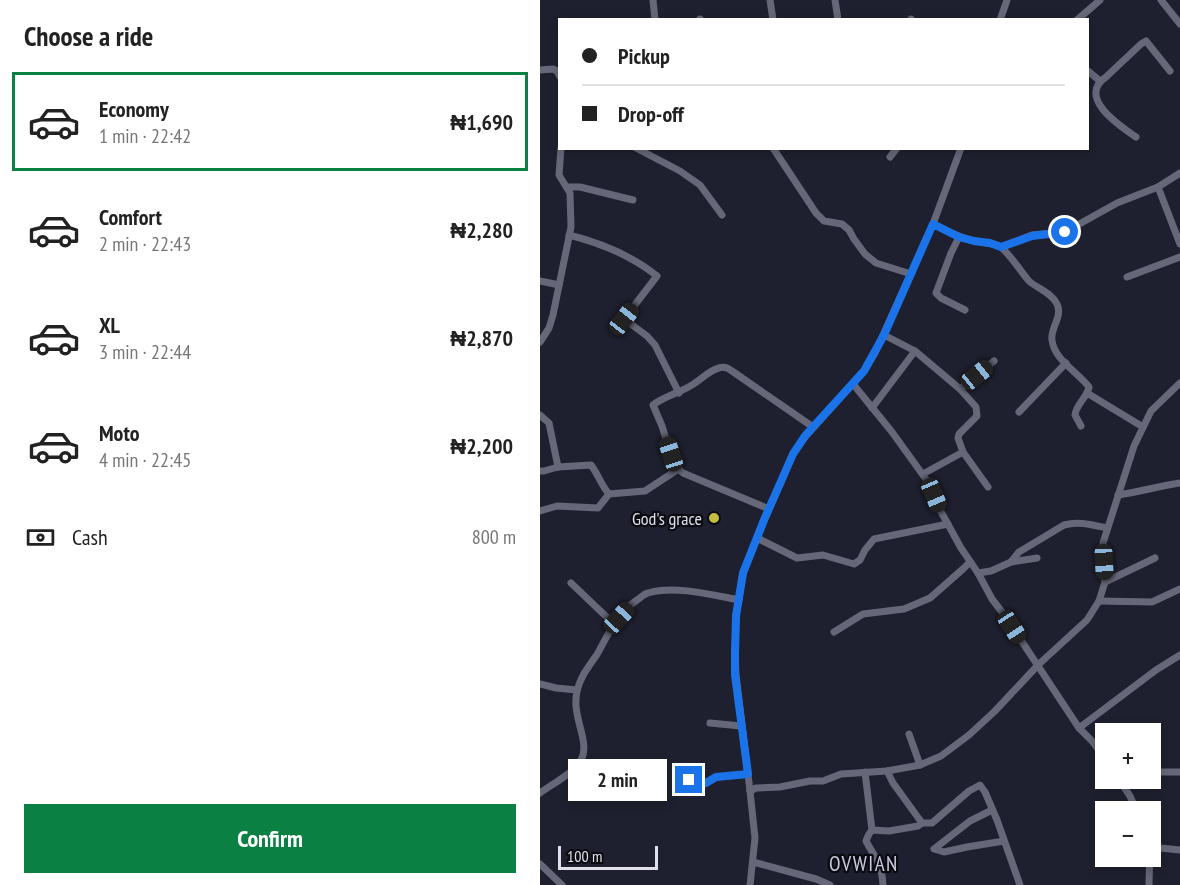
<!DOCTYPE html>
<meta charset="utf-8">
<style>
:root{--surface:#fff;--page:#f6f6f6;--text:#222;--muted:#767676;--line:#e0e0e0;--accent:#0b8043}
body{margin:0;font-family:"PT Sans Narrow",sans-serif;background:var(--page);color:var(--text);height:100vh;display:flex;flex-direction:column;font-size:22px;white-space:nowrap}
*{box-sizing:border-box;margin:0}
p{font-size:20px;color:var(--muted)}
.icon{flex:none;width:33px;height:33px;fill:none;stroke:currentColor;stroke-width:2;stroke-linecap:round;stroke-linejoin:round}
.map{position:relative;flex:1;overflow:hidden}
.details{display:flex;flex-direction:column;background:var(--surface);width:540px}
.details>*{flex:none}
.hud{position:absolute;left:18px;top:18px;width:531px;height:132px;border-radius:0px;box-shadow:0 3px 9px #0003;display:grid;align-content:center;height:132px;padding:0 24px;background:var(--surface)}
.buttons{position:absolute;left:555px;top:723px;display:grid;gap:12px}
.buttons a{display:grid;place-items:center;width:66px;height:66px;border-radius:0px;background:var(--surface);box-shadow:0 3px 9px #0003;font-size:30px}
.scale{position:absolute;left:18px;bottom:15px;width:100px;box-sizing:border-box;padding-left:6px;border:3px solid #dfe0eb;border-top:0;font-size:16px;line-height:21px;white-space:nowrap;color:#dfe0eb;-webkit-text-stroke:4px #0a0a11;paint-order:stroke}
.end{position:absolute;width:27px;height:27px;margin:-14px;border:8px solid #1a73e8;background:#fff;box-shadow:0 0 0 3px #fff}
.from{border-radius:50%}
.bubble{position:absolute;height:42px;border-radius:0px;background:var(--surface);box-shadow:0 3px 9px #0003;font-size:20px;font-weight:600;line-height:42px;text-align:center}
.car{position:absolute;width:18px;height:36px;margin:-18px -9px;border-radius:8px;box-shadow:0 0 4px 2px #0007;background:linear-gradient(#222 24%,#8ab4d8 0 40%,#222 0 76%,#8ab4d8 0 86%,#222 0)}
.hud b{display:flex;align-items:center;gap:21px;height:57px;font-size:22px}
.hud b+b{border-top:2px solid var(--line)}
.hud i{width:15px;height:15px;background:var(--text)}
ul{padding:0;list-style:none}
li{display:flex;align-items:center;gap:18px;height:99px;margin:0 12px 9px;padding:0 12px;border:3px solid transparent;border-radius:0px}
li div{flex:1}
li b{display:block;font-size:22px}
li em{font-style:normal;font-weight:600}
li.active{border-color:var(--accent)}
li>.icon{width:54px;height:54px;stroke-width:1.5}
h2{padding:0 24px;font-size:27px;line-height:72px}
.pay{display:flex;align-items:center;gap:15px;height:66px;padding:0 24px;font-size:22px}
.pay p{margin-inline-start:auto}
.button{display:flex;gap:12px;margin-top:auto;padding:12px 24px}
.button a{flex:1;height:69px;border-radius:0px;background:var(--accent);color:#fff;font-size:24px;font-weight:600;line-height:69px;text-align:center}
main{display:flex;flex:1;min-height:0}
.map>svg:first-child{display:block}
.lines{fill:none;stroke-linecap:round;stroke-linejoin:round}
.minor{stroke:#66687a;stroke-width:7}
.route{stroke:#1a73e8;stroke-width:8}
.poi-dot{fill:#c2bd3f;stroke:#0a0a11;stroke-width:2}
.labels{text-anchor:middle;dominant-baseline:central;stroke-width:4.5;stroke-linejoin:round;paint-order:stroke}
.poi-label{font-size:18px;fill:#dfe0eb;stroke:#0a0a11;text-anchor:end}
.quarter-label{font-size:21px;letter-spacing:1.5px;fill:#c8cbe0;stroke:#0a0a11}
</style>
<main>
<section class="details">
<h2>Choose a ride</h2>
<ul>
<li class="active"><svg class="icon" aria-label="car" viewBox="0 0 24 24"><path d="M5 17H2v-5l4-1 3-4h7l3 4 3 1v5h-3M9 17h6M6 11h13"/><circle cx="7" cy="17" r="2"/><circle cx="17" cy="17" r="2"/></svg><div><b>Economy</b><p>1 min · 22:42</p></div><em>₦1,690</em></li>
<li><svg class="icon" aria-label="car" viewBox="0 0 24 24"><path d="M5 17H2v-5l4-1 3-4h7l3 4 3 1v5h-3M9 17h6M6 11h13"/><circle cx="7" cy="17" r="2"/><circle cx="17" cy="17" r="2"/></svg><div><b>Comfort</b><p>2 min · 22:43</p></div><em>₦2,280</em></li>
<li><svg class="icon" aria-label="car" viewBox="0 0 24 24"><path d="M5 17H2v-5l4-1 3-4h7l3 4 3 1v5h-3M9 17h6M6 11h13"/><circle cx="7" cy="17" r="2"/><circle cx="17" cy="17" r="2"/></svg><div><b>XL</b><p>3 min · 22:44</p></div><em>₦2,870</em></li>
<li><svg class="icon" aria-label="car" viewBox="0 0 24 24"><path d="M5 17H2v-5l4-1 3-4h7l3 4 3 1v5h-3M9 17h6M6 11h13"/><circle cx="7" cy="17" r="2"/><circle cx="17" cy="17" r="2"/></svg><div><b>Moto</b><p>4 min · 22:45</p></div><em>₦2,200</em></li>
</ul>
<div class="pay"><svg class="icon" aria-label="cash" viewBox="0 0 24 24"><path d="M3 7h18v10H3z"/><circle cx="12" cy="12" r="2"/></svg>Cash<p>800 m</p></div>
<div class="button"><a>Confirm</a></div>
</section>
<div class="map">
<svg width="640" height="885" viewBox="0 0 640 885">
<rect width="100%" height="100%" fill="#1f202f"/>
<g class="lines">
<!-- minor -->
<g class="minor">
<polyline points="113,0 115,20"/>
<polyline points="230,0 233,20"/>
<polyline points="295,0 298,20"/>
<polyline points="621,0 640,24"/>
<polyline points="160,20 160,19"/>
<polyline points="371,20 371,19"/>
<polyline points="460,20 467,0"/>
<polyline points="537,20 560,0"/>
<polyline points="0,70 13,69 17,71 20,77"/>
<polyline points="548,71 560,81"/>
<path d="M596,137C580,126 536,97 566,77L601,44L606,41L630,71"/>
<polyline points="96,148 140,171 160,185 182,215"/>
<polyline points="233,148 276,213 284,221 302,224 309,230 314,239 325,254 336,263 371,274"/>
<polyline points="350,157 357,148"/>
<polyline points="27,187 40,187 93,200"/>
<polyline points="618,187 640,244"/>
<path d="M393,224C406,230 418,237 431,240C440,243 450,242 459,246C468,251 481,272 489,281C498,289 512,293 517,304C523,317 510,328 512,340C514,360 538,372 549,387C547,398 536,404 535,415L541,426"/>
<path d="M29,235C61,243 92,256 117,276L84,319L107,336L115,345L139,393"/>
<polyline points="419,237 411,253 396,293 401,298 425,310"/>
<polyline points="461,247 492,235 525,232 577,203 618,187 640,173"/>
<polyline points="587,277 640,257"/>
<polyline points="0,281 19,285"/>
<polyline points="344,335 375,351 420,389 436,407 437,416 419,434 418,438 423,452"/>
<polyline points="0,342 9,328 13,315 31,227 30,193 19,175 21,148"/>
<polyline points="313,384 352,432 388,482 399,508 421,548 438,573 452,599 465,616 539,728 552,741 566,760"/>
<polyline points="420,389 454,361"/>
<polyline points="547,393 603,427"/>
<polyline points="332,408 375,351"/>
<polyline points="479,412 526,363"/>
<polyline points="0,415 9,423 18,467"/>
<path d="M0,471H4L18,467L51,465C58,474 61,485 69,494"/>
<polyline points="383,474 423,452 448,487"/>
<path d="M578,495C599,492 619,486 640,483"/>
<path d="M229,509L143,473L134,465L122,426L113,405C124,396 143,392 155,383C163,378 170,370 179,368C184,366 188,368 192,371L273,427"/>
<polyline points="0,511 17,506 58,508 69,494 105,491 137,470"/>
<polyline points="217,538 257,558 283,555 314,564 320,560 325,550 334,539 408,524"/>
<polyline points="471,562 497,558"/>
<path d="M438,573L451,571L471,562L479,552L524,525C539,521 552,525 567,528"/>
<polyline points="565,582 615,558"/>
<polyline points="31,583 74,624"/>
<polyline points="559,601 612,602 640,589"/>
<polyline points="294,632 323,614 364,609 390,598 423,569 430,562"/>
<polyline points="0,684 16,688 37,690"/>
<polyline points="170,723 201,726"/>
<polyline points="539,728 616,670 640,655"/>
<polyline points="369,734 380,765"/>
<polyline points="347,771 353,783 382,823"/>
<polyline points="325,772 332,830"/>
<polyline points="610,776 619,772 640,772"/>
<polyline points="578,778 590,796 597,812"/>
<polyline points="149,780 166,783 176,777 208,774"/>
<polyline points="584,787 604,778"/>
<polyline points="210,791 216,788 240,787 270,781 283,781 301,774 347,771 380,765 401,756 429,735 455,711 498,665 547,620 559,601 565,582 563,543 594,446 611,411 640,383"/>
<path d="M0,793C12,784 36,772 42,758C49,742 34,718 36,700C36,689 42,675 49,666C52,661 56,657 59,651C69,632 78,613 97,600C100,598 104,594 108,593C134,585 173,595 199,600"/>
<polyline points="452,810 430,821 394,849 404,852 427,847 464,841"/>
<polyline points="611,847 640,850"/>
<polyline points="213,862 276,879 290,885"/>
<polyline points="0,864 22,885"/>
<polyline points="210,885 215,838 210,791 196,675 195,653 196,616 203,573 224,521 253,454 265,437 324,371 335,353 393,224 421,148"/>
<path d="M343,885C342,864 335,858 326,841L329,834L332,830L349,831L378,826L382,823H392L429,791L440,785L445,792L457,820L480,885"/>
<polyline points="609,885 610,845"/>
</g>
</g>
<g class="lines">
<!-- route -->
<polyline class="route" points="149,780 166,783 176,777 208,774 195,675 195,653 196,616 203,573 224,520 253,454 265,436 324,371 344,335 393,224 419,237 434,241 450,243 461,247 492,236 525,232"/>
</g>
<!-- markers -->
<circle class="poi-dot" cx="174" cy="518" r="6"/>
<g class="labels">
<!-- poi labels -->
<g class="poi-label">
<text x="162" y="518">God's grace</text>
</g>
<!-- quarter labels -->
<g class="quarter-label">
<text x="324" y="863">OVWIAN</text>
</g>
</g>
</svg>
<div class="buttons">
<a>+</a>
<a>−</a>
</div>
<div class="scale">100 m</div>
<i class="end from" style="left:525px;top:232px"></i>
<i class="end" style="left:149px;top:780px"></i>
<div class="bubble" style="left:28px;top:759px;width:99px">2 min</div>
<i class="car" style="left:84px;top:319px;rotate:38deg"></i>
<i class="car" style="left:437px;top:375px;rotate:51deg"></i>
<i class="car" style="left:131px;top:454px;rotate:342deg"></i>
<i class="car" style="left:394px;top:495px;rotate:157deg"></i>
<i class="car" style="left:564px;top:562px;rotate:177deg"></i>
<i class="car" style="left:79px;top:618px;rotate:43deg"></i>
<i class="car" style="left:472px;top:627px;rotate:147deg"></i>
<div class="hud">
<b><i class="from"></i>Pickup</b>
<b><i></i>Drop-off</b>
</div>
</div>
</main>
